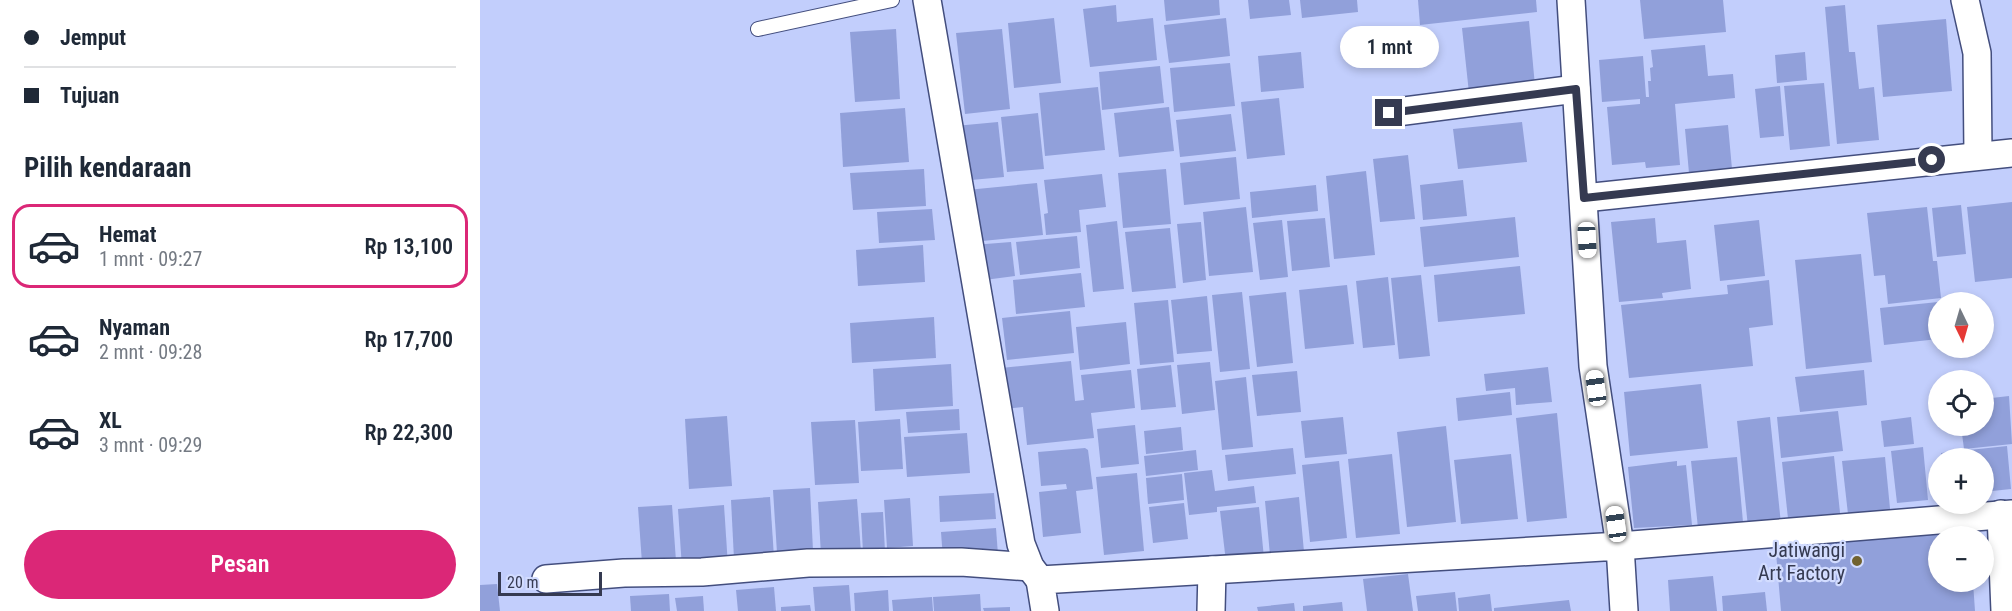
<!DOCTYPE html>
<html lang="id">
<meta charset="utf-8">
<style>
:root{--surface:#fff;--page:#f6f6f7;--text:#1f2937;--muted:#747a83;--line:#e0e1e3;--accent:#db2777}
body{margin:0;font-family:"Roboto Condensed",sans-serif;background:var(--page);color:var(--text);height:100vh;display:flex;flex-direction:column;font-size:22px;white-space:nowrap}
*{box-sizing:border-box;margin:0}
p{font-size:20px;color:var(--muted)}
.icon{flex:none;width:33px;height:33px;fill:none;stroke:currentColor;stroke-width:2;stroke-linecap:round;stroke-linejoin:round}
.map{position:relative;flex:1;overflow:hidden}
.drawer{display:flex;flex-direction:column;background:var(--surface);width:480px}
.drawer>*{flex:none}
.banner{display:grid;align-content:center;height:132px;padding:0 24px;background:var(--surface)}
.needle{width:39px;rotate:175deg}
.controls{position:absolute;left:1448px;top:292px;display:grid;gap:12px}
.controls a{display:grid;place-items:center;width:66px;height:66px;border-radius:50%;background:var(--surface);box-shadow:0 3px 9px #0003;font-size:30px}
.scale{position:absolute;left:18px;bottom:15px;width:104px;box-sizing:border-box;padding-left:6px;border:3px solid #353a51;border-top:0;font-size:16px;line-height:21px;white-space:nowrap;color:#353a51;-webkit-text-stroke:4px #d2dcff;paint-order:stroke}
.end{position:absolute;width:27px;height:27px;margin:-14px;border:8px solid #353a51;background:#fff;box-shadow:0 0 0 3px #fff}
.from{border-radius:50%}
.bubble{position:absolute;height:42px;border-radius:21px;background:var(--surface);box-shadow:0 3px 9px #0003;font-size:20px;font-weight:600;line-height:42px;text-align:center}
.car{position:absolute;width:18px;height:36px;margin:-18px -9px;border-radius:8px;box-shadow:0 0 4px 2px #0007;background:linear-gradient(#fff 24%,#345 0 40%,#fff 0 76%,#345 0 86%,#fff 0)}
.banner b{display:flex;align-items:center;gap:21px;height:57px;font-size:22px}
.banner b+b{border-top:2px solid var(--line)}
.banner i{width:15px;height:15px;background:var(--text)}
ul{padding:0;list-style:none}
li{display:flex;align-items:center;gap:18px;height:84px;margin:0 12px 9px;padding:0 12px;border:3px solid transparent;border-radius:18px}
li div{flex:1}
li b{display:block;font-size:22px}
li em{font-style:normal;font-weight:600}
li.selected{border-color:var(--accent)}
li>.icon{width:54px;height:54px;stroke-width:1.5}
h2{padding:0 24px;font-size:27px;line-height:72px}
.cta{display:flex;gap:12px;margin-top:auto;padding:12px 24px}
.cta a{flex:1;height:69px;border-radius:36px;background:var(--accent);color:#fff;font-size:24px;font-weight:600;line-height:69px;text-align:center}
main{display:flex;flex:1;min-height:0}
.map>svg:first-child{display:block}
.building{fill:#91a0da}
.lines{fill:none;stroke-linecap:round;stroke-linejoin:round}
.lane-casing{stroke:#434e7e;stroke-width:16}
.street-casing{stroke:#434e7e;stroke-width:30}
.lane{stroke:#fff;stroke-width:14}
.street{stroke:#fff;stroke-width:27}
.route{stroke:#353a51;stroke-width:8}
.poi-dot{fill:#716230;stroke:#d2dcff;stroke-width:2}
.labels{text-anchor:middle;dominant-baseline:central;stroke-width:4.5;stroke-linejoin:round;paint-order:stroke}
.poi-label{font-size:20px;fill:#353a51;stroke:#d2dcff;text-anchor:end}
</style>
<main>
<section class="drawer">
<div class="banner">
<b><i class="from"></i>Jemput</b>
<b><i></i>Tujuan</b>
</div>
<h2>Pilih kendaraan</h2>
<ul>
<li class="selected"><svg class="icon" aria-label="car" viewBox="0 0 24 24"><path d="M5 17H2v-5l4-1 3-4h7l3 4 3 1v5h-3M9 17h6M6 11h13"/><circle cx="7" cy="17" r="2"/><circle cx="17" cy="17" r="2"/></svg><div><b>Hemat</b><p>1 mnt · 09:27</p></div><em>Rp 13,100</em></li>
<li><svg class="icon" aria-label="car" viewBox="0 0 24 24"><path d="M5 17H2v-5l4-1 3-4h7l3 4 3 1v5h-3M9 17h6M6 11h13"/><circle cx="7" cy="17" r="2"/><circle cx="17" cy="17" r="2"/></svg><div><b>Nyaman</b><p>2 mnt · 09:28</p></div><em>Rp 17,700</em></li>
<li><svg class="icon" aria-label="car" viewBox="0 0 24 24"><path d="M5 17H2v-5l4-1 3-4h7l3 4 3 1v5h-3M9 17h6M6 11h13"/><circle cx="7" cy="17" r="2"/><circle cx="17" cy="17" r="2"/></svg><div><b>XL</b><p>3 mnt · 09:29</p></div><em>Rp 22,300</em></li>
</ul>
<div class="cta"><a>Pesan</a></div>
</section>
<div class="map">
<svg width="1532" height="611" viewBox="0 0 1532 611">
<rect width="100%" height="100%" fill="#c2cefc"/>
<!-- building -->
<g class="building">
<polygon points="684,0 739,0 740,15 686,21"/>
<polygon points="768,0 809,0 811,15 770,19"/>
<polygon points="820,0 877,0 878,12 822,18"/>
<polygon points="938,0 1056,0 1057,12 940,25"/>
<polygon points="1160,0 1243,0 1246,32 1164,39"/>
<polygon points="636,5 637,22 673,18 677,60 610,67 603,9"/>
<polygon points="1365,5 1369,52 1375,52 1379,89 1394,87 1399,140 1357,144 1345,7"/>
<polygon points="574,18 581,83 534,88 528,23"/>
<polygon points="746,18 750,56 689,63 684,25"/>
<polygon points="1466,19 1472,91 1403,97 1397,25"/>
<polygon points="1049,21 1055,86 989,93 982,28"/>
<polygon points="416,29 420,99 375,102 370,32"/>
<polygon points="522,29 530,109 485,114 476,33"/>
<polygon points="1225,45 1228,76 1253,74 1255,98 1195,104 1200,165 1166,168 1165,162 1132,165 1127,107 1160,104 1160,99 1122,102 1119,60 1163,56 1166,97 1169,97 1168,81 1171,81 1170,68 1173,67 1171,50"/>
<polygon points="821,52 824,88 781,92 778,56"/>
<polygon points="1325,52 1327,80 1297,83 1295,55"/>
<polygon points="750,63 755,106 694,112 690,68"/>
<polygon points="680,66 684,103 622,110 619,72"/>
<polygon points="1344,83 1350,146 1310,150 1304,86"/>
<polygon points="1300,86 1304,136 1280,138 1275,89"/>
<polygon points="618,87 625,150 565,156 559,93"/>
<polygon points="799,98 805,155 767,159 761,102"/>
<polygon points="689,107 694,151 639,157 634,113"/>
<polygon points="425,108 429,162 363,167 360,113"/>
<polygon points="558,113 564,169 527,172 521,117"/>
<polygon points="751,114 756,151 700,157 696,120"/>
<polygon points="518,122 524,177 480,181 475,126"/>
<polygon points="1042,122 1047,162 978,169 973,129"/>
<polygon points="1248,125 1252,169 1209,173 1205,129"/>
<polygon points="928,155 935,219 900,222 893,159"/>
<polygon points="756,157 760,199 704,205 700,163"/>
<polygon points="444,169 446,206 373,210 370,173"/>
<polygon points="686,169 691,224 643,228 638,173"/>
<polygon points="886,171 895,255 854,259 846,176"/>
<polygon points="622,174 626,207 599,210 601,232 566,235 564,214 568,213 564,180"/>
<polygon points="983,180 987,216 943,220 940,185"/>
<polygon points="557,183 563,235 492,242 487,190"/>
<polygon points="836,185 838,211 772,218 770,192"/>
<polygon points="1532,202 1532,278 1495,282 1487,207"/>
<polygon points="1481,205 1486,254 1457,257 1452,208"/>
<polygon points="766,207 773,272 729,276 723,212"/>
<polygon points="1447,207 1453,261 1457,261 1461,298 1408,304 1405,275 1394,276 1387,213"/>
<polygon points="452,209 455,240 399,243 397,212"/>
<polygon points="1035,217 1039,257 944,267 940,227"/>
<polygon points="845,218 850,267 812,271 807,221"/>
<polygon points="1175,218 1177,243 1206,240 1211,289 1182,293 1183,298 1139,302 1131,222"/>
<polygon points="802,220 808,277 780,280 773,223"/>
<polygon points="1279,220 1285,276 1240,281 1234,225"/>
<polygon points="637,221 644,289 613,292 606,225"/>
<polygon points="721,222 726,280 703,283 697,224"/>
<polygon points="690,228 696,288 652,292 645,232"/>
<polygon points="597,236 600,268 540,275 536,242"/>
<polygon points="531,242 535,276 497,281 493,245"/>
<polygon points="443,245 445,282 378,286 376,250"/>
<polygon points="1381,254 1392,362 1326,369 1315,260"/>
<polygon points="1040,266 1045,314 958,322 954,275"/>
<polygon points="601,273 605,307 536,314 533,280"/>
<polygon points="941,275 950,356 919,359 911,278"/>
<polygon points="908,277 915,345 883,348 876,281"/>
<polygon points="1289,280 1293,325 1269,328 1273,366 1149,378 1141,305 1248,294 1247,285"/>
<polygon points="867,285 874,344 825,349 819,290"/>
<polygon points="762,292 770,369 740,372 732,295"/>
<polygon points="806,292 813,363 777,367 769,296"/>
<polygon points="727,296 732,351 697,354 691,300"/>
<polygon points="688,300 694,362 660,365 654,303"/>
<polygon points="1458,302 1458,339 1404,345 1400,308"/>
<polygon points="590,311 594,353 527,360 522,318"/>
<polygon points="454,317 456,358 372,363 370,323"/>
<polygon points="646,322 650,364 600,370 596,327"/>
<polygon points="591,361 595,401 604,400 601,375 651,370 655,408 611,413 614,438 547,445 543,407 525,409 521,368"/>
<polygon points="730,362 735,410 702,414 697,365"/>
<polygon points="471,364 473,406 395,411 393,369"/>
<polygon points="691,365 696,407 661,410 657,369"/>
<polygon points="1068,367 1072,402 1036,405 1035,388 1006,391 1004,374"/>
<polygon points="1384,370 1387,405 1320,412 1315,377"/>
<polygon points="817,371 821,412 777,416 772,375"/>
<polygon points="766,377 773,447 742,450 735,381"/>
<polygon points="1221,384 1228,448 1150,456 1144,392"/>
<polygon points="1030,392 1032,415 978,421 976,398"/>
<polygon points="1529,396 1532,444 1484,449 1481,426 1503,426 1503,399"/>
<polygon points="479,409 480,430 428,433 426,412"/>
<polygon points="1358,411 1363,451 1301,458 1297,417"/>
<polygon points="1077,413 1087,518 1047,522 1036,418"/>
<polygon points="247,416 252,486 209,489 205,419"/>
<polygon points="863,417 867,454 825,458 821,421"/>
<polygon points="1290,417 1301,524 1268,527 1257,421"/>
<polygon points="1431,417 1434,444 1404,447 1401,421"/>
<polygon points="420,419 423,469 381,471 378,422"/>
<polygon points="375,420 379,483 335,485 331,422"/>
<polygon points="655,425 659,464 621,468 617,429"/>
<polygon points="966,426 976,522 927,527 917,432"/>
<polygon points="701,427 703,450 666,454 664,431"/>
<polygon points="487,433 490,473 427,477 424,437"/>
<polygon points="1527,446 1531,489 1503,492 1503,459 1461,459 1461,453"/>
<polygon points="1443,447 1448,500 1417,503 1411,451"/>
<polygon points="605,448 608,450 613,489 596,491 601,533 563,537 559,492 587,489 586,484 561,486 558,452"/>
<polygon points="813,448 816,474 748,481 745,455"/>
<polygon points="716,450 718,470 666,476 664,456"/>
<polygon points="912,454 920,534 876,538 868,459"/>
<polygon points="1031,454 1038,519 981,524 974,460"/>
<polygon points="1354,456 1361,522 1309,528 1302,462"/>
<polygon points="1257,457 1263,522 1218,528 1211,461"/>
<polygon points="1405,457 1411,519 1369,523 1362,461"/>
<polygon points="859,461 867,538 830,542 822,465"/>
<polygon points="1197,461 1197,466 1206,465 1212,525 1154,528 1148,467"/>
<polygon points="732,470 735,491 774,486 776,503 737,507 737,512 709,515 704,473"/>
<polygon points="657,473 664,551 624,555 616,477"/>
<polygon points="702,474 704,500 668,504 666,478"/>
<polygon points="330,488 333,551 297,553 293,490"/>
<polygon points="514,493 516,519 460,522 459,496"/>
<polygon points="290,497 294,557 254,559 251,500"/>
<polygon points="819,497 824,552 790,555 785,501"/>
<polygon points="430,498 433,546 407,548 404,500"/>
<polygon points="377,499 381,552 341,555 338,502"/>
<polygon points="704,503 708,539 673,543 669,507"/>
<polygon points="192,505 196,561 162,563 158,507"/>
<polygon points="244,505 248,566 202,568 198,509"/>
<polygon points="779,507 784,558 746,562 740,511"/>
<polygon points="403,512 405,552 383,553 381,513"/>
<polygon points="1488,522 1490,537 1458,537 1458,582 1493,582 1495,611 1301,611 1295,541"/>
<polygon points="516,528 518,555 463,559 461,532"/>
<polygon points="928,574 933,611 887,611 883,579"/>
<polygon points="1233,576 1237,611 1190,611 1188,580"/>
<polygon points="17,584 20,611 0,611 0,585"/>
<polygon points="369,585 371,611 335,611 333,587"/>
<polygon points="294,587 296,611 258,611 256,590"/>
<polygon points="408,590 409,611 375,611 374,593"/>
<polygon points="975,592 977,611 938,611 936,596"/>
<polygon points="1285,592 1287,611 1243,611 1242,596"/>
<polygon points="189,594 190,611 151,611 150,596"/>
<polygon points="500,594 501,611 454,611 453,597"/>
<polygon points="1010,594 1012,611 979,611 978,598"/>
<polygon points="223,596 224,611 197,611 195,598"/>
<polygon points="452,597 453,611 413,611 412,600"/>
<polygon points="1089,600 1091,611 1014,611 1014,608"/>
<polygon points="862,602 863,611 823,611 823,606"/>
<polygon points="814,603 815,611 778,611 777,607"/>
<polygon points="330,605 331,611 301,611 301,607"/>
<polygon points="530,607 530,611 504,611 503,608"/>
</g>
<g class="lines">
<defs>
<polyline id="lane" points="278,29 412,0"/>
<g id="street">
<polyline points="447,0 541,544 550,567 560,580"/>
<polyline points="1091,0 1113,366 1140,546 1532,514"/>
<polyline points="1485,0 1497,53 1498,155"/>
<polyline points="909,113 1096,89"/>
<polyline points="1104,198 1532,153"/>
<polyline points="1521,514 1525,611"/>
<polyline points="66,579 144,573 222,572 328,563 481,562 550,567"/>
<polyline points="565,611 560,580 1140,546 1144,611"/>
<polyline points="731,611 732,570"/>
</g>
</defs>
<!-- lane casing -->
<use href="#lane" class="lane-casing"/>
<!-- street casing -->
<use href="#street" class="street-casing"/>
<!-- lane -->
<use href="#lane" class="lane"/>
<!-- street -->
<use href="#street" class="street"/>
</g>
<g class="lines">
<!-- route -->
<polyline class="route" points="909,113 1096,89 1104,198 1452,160"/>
</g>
<!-- markers -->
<circle class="poi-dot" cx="1377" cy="561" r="6"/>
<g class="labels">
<!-- poi labels -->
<g class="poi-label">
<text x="1365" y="550">Jatiwangi<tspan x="1365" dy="23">Art Factory</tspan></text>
</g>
</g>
</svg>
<div class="controls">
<a><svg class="needle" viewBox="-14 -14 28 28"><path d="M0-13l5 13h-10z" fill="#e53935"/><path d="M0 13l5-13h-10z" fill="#747a83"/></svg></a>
<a><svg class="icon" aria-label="locate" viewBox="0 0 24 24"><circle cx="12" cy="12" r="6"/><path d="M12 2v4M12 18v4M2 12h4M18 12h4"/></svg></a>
<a>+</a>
<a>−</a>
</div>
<div class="scale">20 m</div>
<i class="end from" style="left:1452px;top:160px"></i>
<i class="end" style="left:909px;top:113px"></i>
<div class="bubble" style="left:860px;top:26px;width:99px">1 mnt</div>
<i class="car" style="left:1107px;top:240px;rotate:177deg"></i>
<i class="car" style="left:1116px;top:388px;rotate:352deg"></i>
<i class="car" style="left:1136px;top:524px;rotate:352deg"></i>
</div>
</main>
